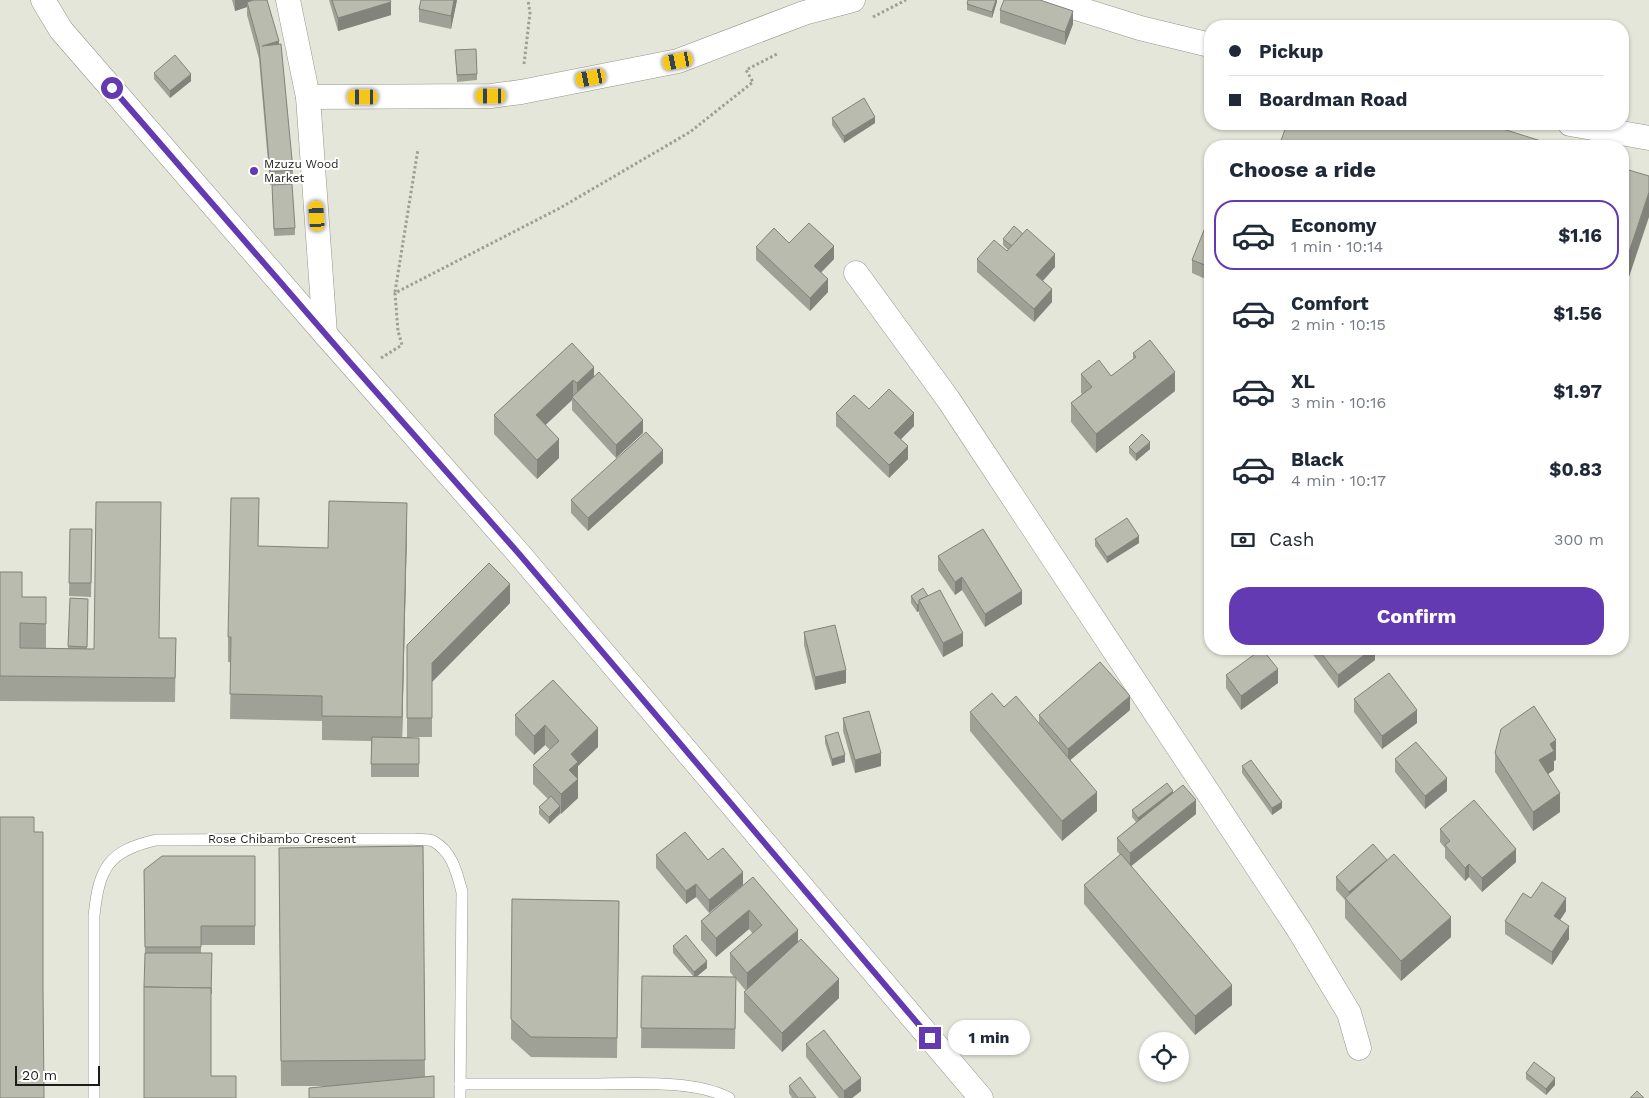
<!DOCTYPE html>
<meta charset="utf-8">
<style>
:root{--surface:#fff;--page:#f6f6f7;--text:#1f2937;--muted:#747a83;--line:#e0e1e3;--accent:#643ab2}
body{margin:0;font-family:"Work Sans",sans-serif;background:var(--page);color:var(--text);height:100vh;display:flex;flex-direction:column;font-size:19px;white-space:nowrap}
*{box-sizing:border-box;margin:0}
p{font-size:16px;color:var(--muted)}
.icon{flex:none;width:28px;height:28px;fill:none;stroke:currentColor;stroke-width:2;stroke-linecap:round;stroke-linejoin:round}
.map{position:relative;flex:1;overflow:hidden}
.sheet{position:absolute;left:1204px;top:140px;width:425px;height:515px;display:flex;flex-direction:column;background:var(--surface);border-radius:20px;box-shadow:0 1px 4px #0004}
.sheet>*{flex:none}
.guide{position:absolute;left:1204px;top:20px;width:425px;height:110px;border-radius:20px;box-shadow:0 1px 4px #0004;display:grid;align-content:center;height:110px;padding:0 25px;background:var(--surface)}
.fabs{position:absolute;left:1139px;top:1032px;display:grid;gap:10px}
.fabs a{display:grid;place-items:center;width:50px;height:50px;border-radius:50%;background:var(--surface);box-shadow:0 1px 4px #0004;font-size:25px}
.scale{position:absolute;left:15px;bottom:12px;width:85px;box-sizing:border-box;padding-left:5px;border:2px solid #1c1d18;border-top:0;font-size:14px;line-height:18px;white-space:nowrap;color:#1c1d18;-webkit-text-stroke:4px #fff;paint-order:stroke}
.end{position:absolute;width:22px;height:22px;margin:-11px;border:6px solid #643ab2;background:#fff;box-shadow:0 0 0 2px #fff}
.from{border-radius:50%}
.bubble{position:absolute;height:35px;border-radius:18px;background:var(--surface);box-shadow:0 1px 4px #0004;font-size:16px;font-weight:700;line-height:35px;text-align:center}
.car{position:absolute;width:15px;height:30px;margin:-15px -8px;border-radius:6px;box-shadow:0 0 4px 1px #0007;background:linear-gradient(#f5c518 24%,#345 0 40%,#f5c518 0 76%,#345 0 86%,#f5c518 0)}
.guide b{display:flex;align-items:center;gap:18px;height:48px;font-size:19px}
.guide b+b{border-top:1px solid var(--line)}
.guide i{width:12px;height:12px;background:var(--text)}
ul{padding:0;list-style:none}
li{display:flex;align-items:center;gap:15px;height:70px;margin:0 10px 8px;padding:0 15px;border:2px solid transparent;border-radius:20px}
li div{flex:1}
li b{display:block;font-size:19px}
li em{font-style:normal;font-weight:700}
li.selected{border-color:var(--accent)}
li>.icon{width:45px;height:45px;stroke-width:1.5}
h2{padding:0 25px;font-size:22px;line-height:60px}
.pay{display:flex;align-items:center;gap:12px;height:55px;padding:0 25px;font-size:19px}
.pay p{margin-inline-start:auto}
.primary-button{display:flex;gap:10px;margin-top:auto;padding:10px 25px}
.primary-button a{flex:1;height:58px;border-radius:20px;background:var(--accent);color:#fff;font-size:20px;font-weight:700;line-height:58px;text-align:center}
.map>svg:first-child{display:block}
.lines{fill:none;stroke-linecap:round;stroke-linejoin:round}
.service-casing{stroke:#95978b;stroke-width:12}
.minor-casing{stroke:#95978b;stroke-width:25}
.path{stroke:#9d9f95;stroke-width:3;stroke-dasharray:2.5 2.5;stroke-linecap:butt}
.service{stroke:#fff;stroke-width:11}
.minor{stroke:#fff;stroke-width:24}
.wall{fill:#9fa196}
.shaded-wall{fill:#82837a}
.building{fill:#b9bbaf;stroke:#82837a}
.route{stroke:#643ab2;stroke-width:6}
.poi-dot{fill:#643ab2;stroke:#fff;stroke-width:2}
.labels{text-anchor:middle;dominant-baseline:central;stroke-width:4;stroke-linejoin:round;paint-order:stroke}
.poi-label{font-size:12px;fill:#1c1d18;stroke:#fff;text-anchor:start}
.street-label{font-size:12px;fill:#1c1d18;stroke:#fff}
</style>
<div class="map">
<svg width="1649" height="1098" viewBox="0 0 1649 1098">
<rect width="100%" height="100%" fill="#e4e6d9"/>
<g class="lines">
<defs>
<g id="service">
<path d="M460,1084C503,1084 547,1084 590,1084C629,1084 694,1079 729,1098"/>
<path d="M94,1098V916C99,868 108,851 156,840L413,839C419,840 427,839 433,841C452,851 457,873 462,892L460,1098"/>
</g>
<g id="minor">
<polyline points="43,0 61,30 325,334 520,555 981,1098"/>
<polyline points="288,0 308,97 325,334"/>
<polyline points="1051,0 1140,28 1210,45"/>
<polyline points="308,97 491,96 521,92 678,61 804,13 853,0"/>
<polyline points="1570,124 1649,138"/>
<polyline points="856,273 948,399 1299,930 1349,1013 1359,1048"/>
</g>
</defs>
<!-- service casing -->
<use href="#service" class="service-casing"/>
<!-- minor casing -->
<use href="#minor" class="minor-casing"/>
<!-- path -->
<g class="path">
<polyline points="873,17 906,0"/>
<polyline points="524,64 530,13 528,0"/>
<polyline points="395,292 418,149"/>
<polyline points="381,358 402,345 398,331 395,293 560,208 690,132 753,82 746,70 777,54"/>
</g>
<!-- service -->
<use href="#service" class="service"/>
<!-- minor -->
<use href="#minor" class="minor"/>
</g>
<!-- wall -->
<g class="wall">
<polygon points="232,0 267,0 279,45 293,170 293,183 270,185 259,59 247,15 247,7 235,11"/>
<polygon points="329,0 390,0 391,15 338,31"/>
<polygon points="457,0 451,29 419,22 419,9"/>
<polygon points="997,0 992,18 967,10 967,4"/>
<polygon points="1000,10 1073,24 1065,45 1000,23"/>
<polygon points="455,50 477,74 477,80 457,82"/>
<polygon points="154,73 191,81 170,98 154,79"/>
<polygon points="832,118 875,123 844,143 832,125"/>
<polygon points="272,185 295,228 295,235 274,236"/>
<polygon points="1210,224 1210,281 1192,273 1192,260"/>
<polygon points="1003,239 1055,267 1043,281 1052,302 1034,322 977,272 977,259 1007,251 1008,250 1003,245"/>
<polygon points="789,243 834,259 821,273 828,292 810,311 756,260 756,247"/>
<polygon points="572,343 594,376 643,420 616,458 572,410 572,400 545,425 559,458 537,479 494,434 494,415"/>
<polygon points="1133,353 1175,391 1096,453 1071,422 1071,403 1082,394 1081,393 1081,374 1111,376 1133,359"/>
<polygon points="869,409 914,426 901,439 908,459 889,478 836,426 836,413"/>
<polygon points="1129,447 1150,449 1136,461 1129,453"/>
<polygon points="663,463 588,531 571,513 571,500"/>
<polygon points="1210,522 1210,549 1206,547 1206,528"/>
<polygon points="407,528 402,737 407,737 407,645 510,603 432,682 432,737 409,737 419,738 419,777 371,777 371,741 322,740 322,721 230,719 231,662 228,662 228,637 258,546 328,548"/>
<polygon points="70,529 92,529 91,597 69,596"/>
<polygon points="1095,539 1139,543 1107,563 1095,546"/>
<polygon points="938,556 1022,604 985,627 962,590 955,595 938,570"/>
<polygon points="0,572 22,597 46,597 46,649 68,649 70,598 88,599 87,649 94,649 160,638 176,638 175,702 0,701"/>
<polygon points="911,596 928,596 963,646 943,657 919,614 919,611 917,612 911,603"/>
<polygon points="804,632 846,683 815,690 804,645"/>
<polygon points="1311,649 1375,649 1375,660 1338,688 1311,652"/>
<polygon points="1226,675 1278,683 1241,710 1226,688"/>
<polygon points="553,680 598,747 578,766 578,798 549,824 539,814 539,807 548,799 533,784 533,765 550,750 545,745 534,755 515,735 515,715"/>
<polygon points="1354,699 1417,723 1382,749 1354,712"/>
<polygon points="1004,707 1039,723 1039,715 1130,710 1070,760 1097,811 1062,841 970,731 970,712"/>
<polygon points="843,718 881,766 855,773 843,731"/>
<polygon points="825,736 845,762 832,766 825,743"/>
<polygon points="1495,753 1556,760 1554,761 1554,770 1548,774 1560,812 1533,831 1495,772"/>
<polygon points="1395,759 1447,791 1425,809 1395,772"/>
<polygon points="1242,766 1282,808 1272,815 1242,773"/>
<polygon points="1173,793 1196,814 1131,866 1232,1005 1195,1035 1084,904 1084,885 1120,855 1117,851 1117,838 1136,822 1132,817 1132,810"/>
<polygon points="1440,829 1516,862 1482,892 1469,877 1465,881 1445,858 1445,848 1440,842"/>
<polygon points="423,846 425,1077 434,1076 434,1098 309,1098 335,1086 281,1086 279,848"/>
<polygon points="656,855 708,860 743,872 709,913 696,897 686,904 656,868"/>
<polygon points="255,856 255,945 201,945 201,953 145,957 144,870"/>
<polygon points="1387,861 1451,937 1401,981 1345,918 1345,900 1336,890 1336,877"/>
<polygon points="753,877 839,998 782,1052 744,1012 744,992 746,991 736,979 735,1049 641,1048 642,976 693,976 673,953 673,946 707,968 697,976 734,977 730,972 730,953 753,934 749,929 716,957 701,940 701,921"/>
<polygon points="1531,898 1566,911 1560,920 1569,939 1552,965 1505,934 1505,921"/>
<polygon points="512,899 619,901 617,1058 531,1057 511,1039"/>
<polygon points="806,1044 861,1091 852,1098 839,1098 806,1057"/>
<polygon points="1526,1073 1555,1085 1546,1095 1526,1079"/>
<polygon points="789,1086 816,1098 792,1098 789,1093"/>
</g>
<!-- shaded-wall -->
<g class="shaded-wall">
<polygon points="235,0 267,0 247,2 247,7 235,11"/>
<polygon points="454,0 457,0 451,29 451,16"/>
<polygon points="996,0 997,0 997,2 992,18 992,12"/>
<polygon points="391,2 391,15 338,31 338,18"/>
<polygon points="1073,11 1073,24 1065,45 1065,32"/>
<polygon points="279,41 279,54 262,46"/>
<polygon points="191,74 191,81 170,98 170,91"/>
<polygon points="875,117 875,123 844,143 844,136"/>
<polygon points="1649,192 1649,217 1622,298 1622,273"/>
<polygon points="834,246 834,259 814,279 814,266"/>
<polygon points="1055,254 1055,267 1036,288 1036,275"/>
<polygon points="828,279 828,292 810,311 810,298"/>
<polygon points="1052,289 1052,302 1034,322 1034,309"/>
<polygon points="594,367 594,386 577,403 577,383"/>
<polygon points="1175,372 1175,391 1096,453 1096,434"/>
<polygon points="573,380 573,398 572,397 572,400 536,434 536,415"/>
<polygon points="914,413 914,426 894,446 894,433"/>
<polygon points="643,420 643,433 616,458 616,445"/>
<polygon points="559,439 559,458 537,479 537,460"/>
<polygon points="1150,442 1150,449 1136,461 1136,454"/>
<polygon points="908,446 908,459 889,478 889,465"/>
<polygon points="663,450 663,463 588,531 588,518"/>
<polygon points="407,503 407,528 402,742 402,717"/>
<polygon points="1139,536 1139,543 1107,563 1107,557"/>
<polygon points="962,577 962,590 955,595 955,582"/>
<polygon points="510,584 510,603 432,682 432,663"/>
<polygon points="1022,591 1022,604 985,627 985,614"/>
<polygon points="919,604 919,611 917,612 917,605"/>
<polygon points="963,633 963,646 943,657 943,643"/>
<polygon points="1372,649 1375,649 1375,660 1338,688 1338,675"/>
<polygon points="1278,669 1278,683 1241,710 1241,696"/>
<polygon points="846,670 846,683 815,690 815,677"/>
<polygon points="1130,696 1130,710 1068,762 1068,749"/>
<polygon points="1417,710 1417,723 1382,749 1382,736"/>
<polygon points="545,725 545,745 534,755 534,736"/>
<polygon points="598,728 598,747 578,766 578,798 561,814 561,794 571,754"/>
<polygon points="1556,740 1556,760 1554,761 1554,770 1539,780 1539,760 1550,744"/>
<polygon points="881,753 881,766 855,773 855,760"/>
<polygon points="845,755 845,762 832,766 832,759"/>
<polygon points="1447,778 1447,791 1425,809 1425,796"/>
<polygon points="1173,791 1173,798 1138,824 1138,818"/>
<polygon points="1097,792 1097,811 1062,841 1062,821"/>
<polygon points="1560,793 1560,812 1533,831 1533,812"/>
<polygon points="1196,800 1196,814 1130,867 1130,853"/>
<polygon points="1282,802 1282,808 1272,815 1272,808"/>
<polygon points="560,806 560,813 549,824 549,817"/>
<polygon points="1516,849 1516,862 1482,892 1482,878"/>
<polygon points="1387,860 1387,873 1349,904 1349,892"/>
<polygon points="1469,864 1469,877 1465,881 1465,868"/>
<polygon points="743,872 743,885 709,913 709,900"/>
<polygon points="696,884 696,897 686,904 686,891"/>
<polygon points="1566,898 1566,911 1554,929 1554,916"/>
<polygon points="749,910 749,929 716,957 716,938"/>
<polygon points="1451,917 1451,937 1401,981 1401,961"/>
<polygon points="1569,926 1569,939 1552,965 1552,952"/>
<polygon points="798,930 798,949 747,992 747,973"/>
<polygon points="707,961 707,968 694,979 694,972"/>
<polygon points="839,979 839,998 782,1052 782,1033"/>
<polygon points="1232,985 1232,1005 1195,1035 1195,1016"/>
<polygon points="861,1078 861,1091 852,1098 844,1098 844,1091"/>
<polygon points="1555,1078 1555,1085 1546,1095 1546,1089"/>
</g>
<!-- building -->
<g class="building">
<polygon points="254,0 267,0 279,41 262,46 281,44 293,170 270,172 259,46 247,2"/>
<polygon points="332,0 390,0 391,2 338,18"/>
<polygon points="421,0 454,0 451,16 419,9"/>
<polygon points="968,0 996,0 992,12 967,4"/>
<polygon points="1004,0 1040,0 1073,11 1065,32 1000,10"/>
<polygon points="476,49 477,74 457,75 455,50"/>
<polygon points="175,55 191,74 170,91 154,73"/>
<polygon points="864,98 875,117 844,136 832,118"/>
<polygon points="1287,124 1487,124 1557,146 1279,146"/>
<polygon points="1622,168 1649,176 1649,192 1622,273"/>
<polygon points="292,184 295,228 274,229 272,185"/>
<polygon points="809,223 834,246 814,266 828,279 810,298 756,247 774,228 789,243"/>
<polygon points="1207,223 1210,224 1210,267 1192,260"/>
<polygon points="1014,226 1023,234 1012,246 1003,239"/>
<polygon points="1027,229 1055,254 1036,275 1052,289 1034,309 977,259 994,240 1007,251"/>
<polygon points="1150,340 1175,372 1096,434 1071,403 1092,387 1081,374 1099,360 1111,376 1136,357 1133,353"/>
<polygon points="572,343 594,367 577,383 573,380 536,415 559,439 537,460 494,415"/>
<polygon points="599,372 643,420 616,445 572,397"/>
<polygon points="889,389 914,413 894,433 908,446 889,465 836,413 854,395 869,409"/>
<polygon points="646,432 663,450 588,518 571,500"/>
<polygon points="1142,434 1150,442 1136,454 1129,447"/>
<polygon points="231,498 259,498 258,546 328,548 329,501 407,503 402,717 322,716 322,696 230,694 231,637 228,637"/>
<polygon points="96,502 161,502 159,638 176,638 175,678 0,676 0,572 22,572 22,597 46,597 46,624 20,623 20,648 94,649"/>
<polygon points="1127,518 1139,536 1107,557 1095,539"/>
<polygon points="1210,522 1210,530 1206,528"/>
<polygon points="70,529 92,529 91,583 69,583"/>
<polygon points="983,529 1022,591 985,614 962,577 955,582 938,556"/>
<polygon points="489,563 510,584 432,663 432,718 407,718 407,645"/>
<polygon points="923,588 928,596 919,600 919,604 917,605 911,596"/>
<polygon points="940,590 963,633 943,643 919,600"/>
<polygon points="70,598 88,599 87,647 68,646"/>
<polygon points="835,625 846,670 815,677 804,632"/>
<polygon points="1262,649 1278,669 1241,696 1226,675"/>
<polygon points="1318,649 1372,649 1338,675"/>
<polygon points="1100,662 1130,696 1068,749 1039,715"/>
<polygon points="1389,673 1417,710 1382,736 1354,699"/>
<polygon points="553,680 598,728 571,754 578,762 569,770 578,779 561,794 533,765 559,741 545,725 534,736 515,715"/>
<polygon points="992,693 1004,707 1016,696 1097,792 1062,821 970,712"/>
<polygon points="1534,706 1556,740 1550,744 1554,751 1539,760 1560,793 1533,812 1495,753 1501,729"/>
<polygon points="869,711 881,753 855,760 843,718"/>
<polygon points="838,732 845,755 832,759 825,736"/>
<polygon points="372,737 419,738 419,764 371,764"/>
<polygon points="1416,742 1447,778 1425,796 1395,759"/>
<polygon points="1251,760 1282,802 1272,808 1242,766"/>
<polygon points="1167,783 1173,791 1138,818 1132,810"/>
<polygon points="1183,785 1196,800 1130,853 1117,838"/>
<polygon points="551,796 560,806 549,817 539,807"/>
<polygon points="1474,800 1516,849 1482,878 1469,864 1465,868 1445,845 1450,841 1440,829"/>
<polygon points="0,817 34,817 34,832 43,832 43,987 44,1098 0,1098"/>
<polygon points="685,832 708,860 723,848 743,872 709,900 696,884 686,891 656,855"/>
<polygon points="1373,844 1387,860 1349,892 1336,877"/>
<polygon points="423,846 425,1060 281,1061 279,848"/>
<polygon points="1121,854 1232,985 1195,1016 1084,885"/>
<polygon points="1394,854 1451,917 1401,961 1345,898"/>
<polygon points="162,856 255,856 255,926 201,926 201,947 145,947 144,870"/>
<polygon points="753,877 798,930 747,973 730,953 762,925 749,910 716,938 701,921"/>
<polygon points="1542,882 1566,898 1554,916 1569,926 1552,952 1505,921 1523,893 1531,898"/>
<polygon points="512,899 619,901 617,1038 531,1037 511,1019"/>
<polygon points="686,935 707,961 694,972 673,946"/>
<polygon points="801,939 839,979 782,1033 744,992"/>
<polygon points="145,953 212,953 211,994 211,988 144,987"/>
<polygon points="642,976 736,977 735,1029 641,1028"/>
<polygon points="144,987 211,988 211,1076 236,1076 236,1098 144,1098"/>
<polygon points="824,1030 861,1078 844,1091 806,1044"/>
<polygon points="1534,1062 1555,1078 1546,1089 1526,1073"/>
<polygon points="434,1076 434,1098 309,1098 309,1088"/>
<polygon points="800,1077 816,1098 798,1098 789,1086"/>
<polygon points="1637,1091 1644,1098 1630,1098"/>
</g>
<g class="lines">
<!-- route -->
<polyline class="route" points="112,88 347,359 520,555 930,1038"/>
</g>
<!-- markers -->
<circle class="poi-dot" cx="254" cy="171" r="5"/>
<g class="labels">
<!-- poi labels -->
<g class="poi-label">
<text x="264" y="164">Mzuzu Wood<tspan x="264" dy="14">Market</tspan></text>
</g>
<!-- street labels -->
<g class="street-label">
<text x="282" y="839">Rose Chibambo Crescent</text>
</g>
</g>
</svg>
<div class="fabs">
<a><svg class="icon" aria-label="locate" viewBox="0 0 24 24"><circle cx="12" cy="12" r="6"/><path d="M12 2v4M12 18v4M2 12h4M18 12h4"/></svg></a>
</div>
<div class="scale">20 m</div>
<i class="end from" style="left:112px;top:88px"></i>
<i class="end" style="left:930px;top:1038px"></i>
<div class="bubble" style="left:948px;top:1020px;width:82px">1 min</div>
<i class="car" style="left:678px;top:61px;rotate:259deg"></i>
<i class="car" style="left:591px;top:78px;rotate:259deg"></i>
<i class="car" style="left:491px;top:96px;rotate:270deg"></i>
<i class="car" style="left:363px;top:97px;rotate:270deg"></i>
<i class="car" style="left:317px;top:216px;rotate:356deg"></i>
<div class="guide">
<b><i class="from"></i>Pickup</b>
<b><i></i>Boardman Road</b>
</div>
<section class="sheet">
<h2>Choose a ride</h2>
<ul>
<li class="selected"><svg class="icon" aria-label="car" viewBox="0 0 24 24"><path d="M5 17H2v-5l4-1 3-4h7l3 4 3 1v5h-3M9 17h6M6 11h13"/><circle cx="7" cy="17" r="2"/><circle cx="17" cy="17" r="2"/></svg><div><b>Economy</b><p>1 min · 10:14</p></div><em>$1.16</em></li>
<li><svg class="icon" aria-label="car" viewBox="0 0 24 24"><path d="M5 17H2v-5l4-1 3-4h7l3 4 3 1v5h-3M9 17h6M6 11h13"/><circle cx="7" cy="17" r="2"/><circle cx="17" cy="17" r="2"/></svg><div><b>Comfort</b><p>2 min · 10:15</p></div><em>$1.56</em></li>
<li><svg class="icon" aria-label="car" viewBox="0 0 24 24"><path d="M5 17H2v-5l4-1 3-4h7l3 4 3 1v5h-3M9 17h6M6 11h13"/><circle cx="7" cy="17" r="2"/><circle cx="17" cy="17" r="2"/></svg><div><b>XL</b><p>3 min · 10:16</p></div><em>$1.97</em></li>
<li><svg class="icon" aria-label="car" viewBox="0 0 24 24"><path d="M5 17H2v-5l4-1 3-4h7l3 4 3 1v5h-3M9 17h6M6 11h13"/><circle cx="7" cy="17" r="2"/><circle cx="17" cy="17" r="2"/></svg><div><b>Black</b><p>4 min · 10:17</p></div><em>$0.83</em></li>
</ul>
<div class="pay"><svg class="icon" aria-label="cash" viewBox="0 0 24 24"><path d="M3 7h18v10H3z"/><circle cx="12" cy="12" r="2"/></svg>Cash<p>300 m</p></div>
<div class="primary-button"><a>Confirm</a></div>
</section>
</div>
